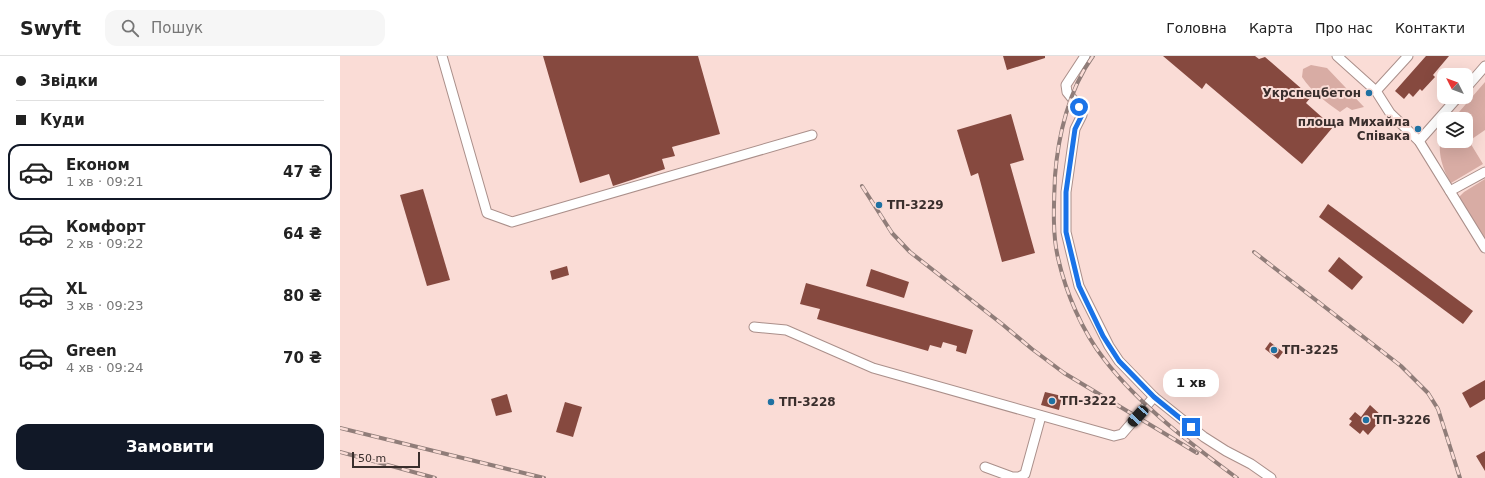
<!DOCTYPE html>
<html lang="uk">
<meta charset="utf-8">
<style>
:root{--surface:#fff;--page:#f6f6f6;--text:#222;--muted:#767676;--line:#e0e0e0;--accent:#111827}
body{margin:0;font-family:"DejaVu Sans",sans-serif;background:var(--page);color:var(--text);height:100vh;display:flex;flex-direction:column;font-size:15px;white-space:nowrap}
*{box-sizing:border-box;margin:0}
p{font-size:13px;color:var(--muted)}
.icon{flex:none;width:22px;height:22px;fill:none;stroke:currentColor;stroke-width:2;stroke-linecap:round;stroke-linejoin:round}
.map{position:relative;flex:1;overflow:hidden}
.sheet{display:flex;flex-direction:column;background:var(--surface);width:340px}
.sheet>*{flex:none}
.hud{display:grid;align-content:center;height:88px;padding:0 16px;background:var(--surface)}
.needle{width:26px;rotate:312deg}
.controls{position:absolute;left:1097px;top:12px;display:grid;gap:8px}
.controls a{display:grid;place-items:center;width:36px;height:36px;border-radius:8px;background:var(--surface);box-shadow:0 4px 16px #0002;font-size:20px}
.scale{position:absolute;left:12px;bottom:10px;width:68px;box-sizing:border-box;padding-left:4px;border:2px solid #392e2c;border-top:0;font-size:11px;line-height:14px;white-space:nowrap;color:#392e2c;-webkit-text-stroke:3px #fadcd6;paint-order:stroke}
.end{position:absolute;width:18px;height:18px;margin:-9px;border:5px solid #1a73e8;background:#fff;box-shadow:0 0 0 2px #fff}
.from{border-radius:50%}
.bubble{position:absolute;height:28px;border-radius:12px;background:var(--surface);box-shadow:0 4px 16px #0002;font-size:13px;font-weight:700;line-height:28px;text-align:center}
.car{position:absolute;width:12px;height:24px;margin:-12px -6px;border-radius:5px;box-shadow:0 0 3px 1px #0007;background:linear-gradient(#222 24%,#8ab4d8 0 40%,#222 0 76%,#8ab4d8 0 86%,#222 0)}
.hud b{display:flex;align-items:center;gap:14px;height:38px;font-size:15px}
.hud b+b{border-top:1px solid var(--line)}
.hud i{width:10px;height:10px;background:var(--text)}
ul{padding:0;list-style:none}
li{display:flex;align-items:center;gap:12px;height:56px;margin:0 8px 6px;padding:0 8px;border:2px solid transparent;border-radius:12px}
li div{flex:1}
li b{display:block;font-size:15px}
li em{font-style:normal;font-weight:700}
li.active{border-color:var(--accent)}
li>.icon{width:36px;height:36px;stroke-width:1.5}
.action{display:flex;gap:8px;margin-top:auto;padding:8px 16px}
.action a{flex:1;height:46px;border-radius:12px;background:var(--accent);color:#fff;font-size:16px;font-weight:700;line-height:46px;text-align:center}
header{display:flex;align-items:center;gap:24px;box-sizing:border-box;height:56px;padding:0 20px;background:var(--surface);border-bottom:1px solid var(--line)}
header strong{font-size:19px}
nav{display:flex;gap:22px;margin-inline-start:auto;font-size:14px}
.search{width:280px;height:36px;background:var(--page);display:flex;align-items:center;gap:10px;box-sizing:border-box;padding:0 14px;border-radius:12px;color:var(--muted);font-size:15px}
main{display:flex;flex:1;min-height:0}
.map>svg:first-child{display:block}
.green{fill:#d8aca4}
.building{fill:#86493f}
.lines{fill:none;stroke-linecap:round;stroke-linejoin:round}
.minor-casing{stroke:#aa8f8a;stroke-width:11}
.minor{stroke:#fff;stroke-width:9}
.rail-casing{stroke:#907d79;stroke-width:4}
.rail{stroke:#fadcd6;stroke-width:2.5;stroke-dasharray:8;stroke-linecap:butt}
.route{stroke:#1a73e8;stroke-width:5}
.poi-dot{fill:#1f71a2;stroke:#fadcd6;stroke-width:1.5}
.labels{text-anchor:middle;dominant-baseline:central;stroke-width:4;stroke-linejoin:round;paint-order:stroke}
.poi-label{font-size:12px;font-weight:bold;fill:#392e2c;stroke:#fadcd6;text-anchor:start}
</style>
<header>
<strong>Swyft</strong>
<div class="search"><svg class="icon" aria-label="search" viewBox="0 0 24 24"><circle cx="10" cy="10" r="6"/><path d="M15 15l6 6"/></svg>Пошук</div>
<nav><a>Головна</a><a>Карта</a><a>Про нас</a><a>Контакти</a></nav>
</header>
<main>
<section class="sheet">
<div class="hud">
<b><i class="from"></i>Звідки</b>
<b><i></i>Куди</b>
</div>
<ul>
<li class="active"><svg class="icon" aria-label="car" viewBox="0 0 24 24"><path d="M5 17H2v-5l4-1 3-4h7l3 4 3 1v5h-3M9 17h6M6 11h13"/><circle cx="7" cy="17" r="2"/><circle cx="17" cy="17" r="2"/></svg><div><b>Економ</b><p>1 хв · 09:21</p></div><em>47 ₴</em></li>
<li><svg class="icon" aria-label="car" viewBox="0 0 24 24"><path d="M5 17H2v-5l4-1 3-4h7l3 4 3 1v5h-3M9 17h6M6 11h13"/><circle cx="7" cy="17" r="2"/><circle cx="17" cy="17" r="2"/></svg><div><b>Комфорт</b><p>2 хв · 09:22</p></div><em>64 ₴</em></li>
<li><svg class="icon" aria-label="car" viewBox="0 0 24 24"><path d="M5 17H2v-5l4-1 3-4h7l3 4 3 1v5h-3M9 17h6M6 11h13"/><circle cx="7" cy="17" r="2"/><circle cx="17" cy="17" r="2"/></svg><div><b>XL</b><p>3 хв · 09:23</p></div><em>80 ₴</em></li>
<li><svg class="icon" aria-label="car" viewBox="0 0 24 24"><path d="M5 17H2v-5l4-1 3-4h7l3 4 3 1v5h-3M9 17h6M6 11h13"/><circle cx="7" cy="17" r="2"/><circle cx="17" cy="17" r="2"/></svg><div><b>Green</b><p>4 хв · 09:24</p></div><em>70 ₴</em></li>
</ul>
<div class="action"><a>Замовити</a></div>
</section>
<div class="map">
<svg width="1145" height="422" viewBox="0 0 1145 422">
<rect width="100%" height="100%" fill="#fadcd6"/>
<!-- green -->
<g class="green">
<path d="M971,9L987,12L1024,51L1012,54L1007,51L1000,56C986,46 972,36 962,21L963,13Z"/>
<path d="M1145,26V74L1129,85L1143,108L1111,127C1102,113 1095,90 1104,75V85H1126V63H1113Z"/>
<polygon points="1145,123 1145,183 1119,141 1124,136"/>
</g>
<!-- building -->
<g class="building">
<polygon points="203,0 358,0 380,78 332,91 335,100 322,103 325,113 273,130 269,118 240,127"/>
<polygon points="663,0 705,0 705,2 667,14"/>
<polygon points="823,0 915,0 919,3 925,1 971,41 966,47 993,71 962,108 866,27 862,33"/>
<polygon points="1086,0 1109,0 1093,19 1095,21 1082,35 1080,33 1073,41 1069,37 1064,43 1055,35"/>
<polygon points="671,58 684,104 670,108 695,197 662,206 638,117 631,120 617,74"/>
<polygon points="83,133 110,224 87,230 60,139"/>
<polygon points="988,148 1133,255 1123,268 979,161"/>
<polygon points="999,201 1023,221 1012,234 988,215"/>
<polygon points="227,210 229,219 212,224 210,215"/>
<polygon points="531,213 569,226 564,242 526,230"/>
<polygon points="466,227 633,274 626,298 616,295 617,290 603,286 601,292 590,289 588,295 477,263 480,253 460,248"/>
<polygon points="930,286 943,296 938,303 925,293"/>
<polygon points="1145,324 1145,343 1130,352 1122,337"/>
<polygon points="705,336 722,340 719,354 701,349"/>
<polygon points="167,338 172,356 156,360 151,343"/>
<polygon points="225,346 242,351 233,381 216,376"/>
<polygon points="1030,349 1043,361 1028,379 1023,374 1020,378 1009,369 1012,365 1009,363 1015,356 1021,361"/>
<polygon points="1145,395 1145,415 1136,400"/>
</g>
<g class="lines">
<defs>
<g id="minor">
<polyline points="102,0 147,157 172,166 472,79"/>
<polyline points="745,0 726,29 727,36 739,51 742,59 735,73 726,136 726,176 739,230 769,290 779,305 814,341 864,381 886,395 911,408 931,422"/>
<polyline points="997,0 1036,35 1050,57 1079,85 1145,192"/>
<polyline points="1126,32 1145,10"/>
<polyline points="1036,35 1068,0"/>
<polyline points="1079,85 1118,41"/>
<polyline points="1110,135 1145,116"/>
<polyline points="414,271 446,274 533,312 774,380 782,378 814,341"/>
<polyline points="645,411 672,421 679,421 685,418 701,360"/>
</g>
</defs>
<!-- minor casing -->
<use href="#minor" class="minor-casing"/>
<!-- minor -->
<use href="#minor" class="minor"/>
<defs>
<g id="rail">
<path d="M753,0C729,33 718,80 715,120C714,146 712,177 718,202C726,237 742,275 764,303C799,349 851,388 897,422"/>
<polyline points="522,130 552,177 570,196 662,268 692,293 724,317 857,397"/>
<polyline points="914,196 1061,310 1088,337 1098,353 1120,422"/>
<polyline points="0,372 204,422"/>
<polyline points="0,396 95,422"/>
</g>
</defs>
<!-- rail casing -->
<use href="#rail" class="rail-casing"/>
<!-- rail -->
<use href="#rail" class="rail"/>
</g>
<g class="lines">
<!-- route -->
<polyline class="route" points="739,51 742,59 735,73 726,136 726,176 739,230 763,280 779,305 814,341 851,371"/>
</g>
<!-- markers -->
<g class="poi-dot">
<circle cx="1029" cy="37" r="4"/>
<circle cx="1078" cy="73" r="4"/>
<circle cx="539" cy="149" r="4"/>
<circle cx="934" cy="294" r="4"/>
<circle cx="712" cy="345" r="4"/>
<circle cx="431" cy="346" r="4"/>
<circle cx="1026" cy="364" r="4"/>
</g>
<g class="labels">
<!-- poi labels -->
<g class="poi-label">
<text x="1021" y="37" text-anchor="end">Укрспецбетон</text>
<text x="1070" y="66" text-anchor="end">площа Михайла<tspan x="1070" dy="14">Співака</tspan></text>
<text x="547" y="149">ТП-3229</text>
<text x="942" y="294">ТП-3225</text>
<text x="720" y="345">ТП-3222</text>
<text x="439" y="346">ТП-3228</text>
<text x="1034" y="364">ТП-3226</text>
</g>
</g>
</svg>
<div class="controls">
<a><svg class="needle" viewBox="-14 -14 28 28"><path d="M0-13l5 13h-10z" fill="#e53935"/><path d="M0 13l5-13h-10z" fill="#767676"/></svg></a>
<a><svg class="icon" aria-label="layers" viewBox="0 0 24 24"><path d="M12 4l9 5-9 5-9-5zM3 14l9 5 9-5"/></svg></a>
</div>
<div class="scale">50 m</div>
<i class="end from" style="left:739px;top:51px"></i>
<i class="end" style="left:851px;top:371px"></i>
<div class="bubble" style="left:823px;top:313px;width:56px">1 хв</div>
<i class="car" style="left:798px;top:360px;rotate:222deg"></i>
</div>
</main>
